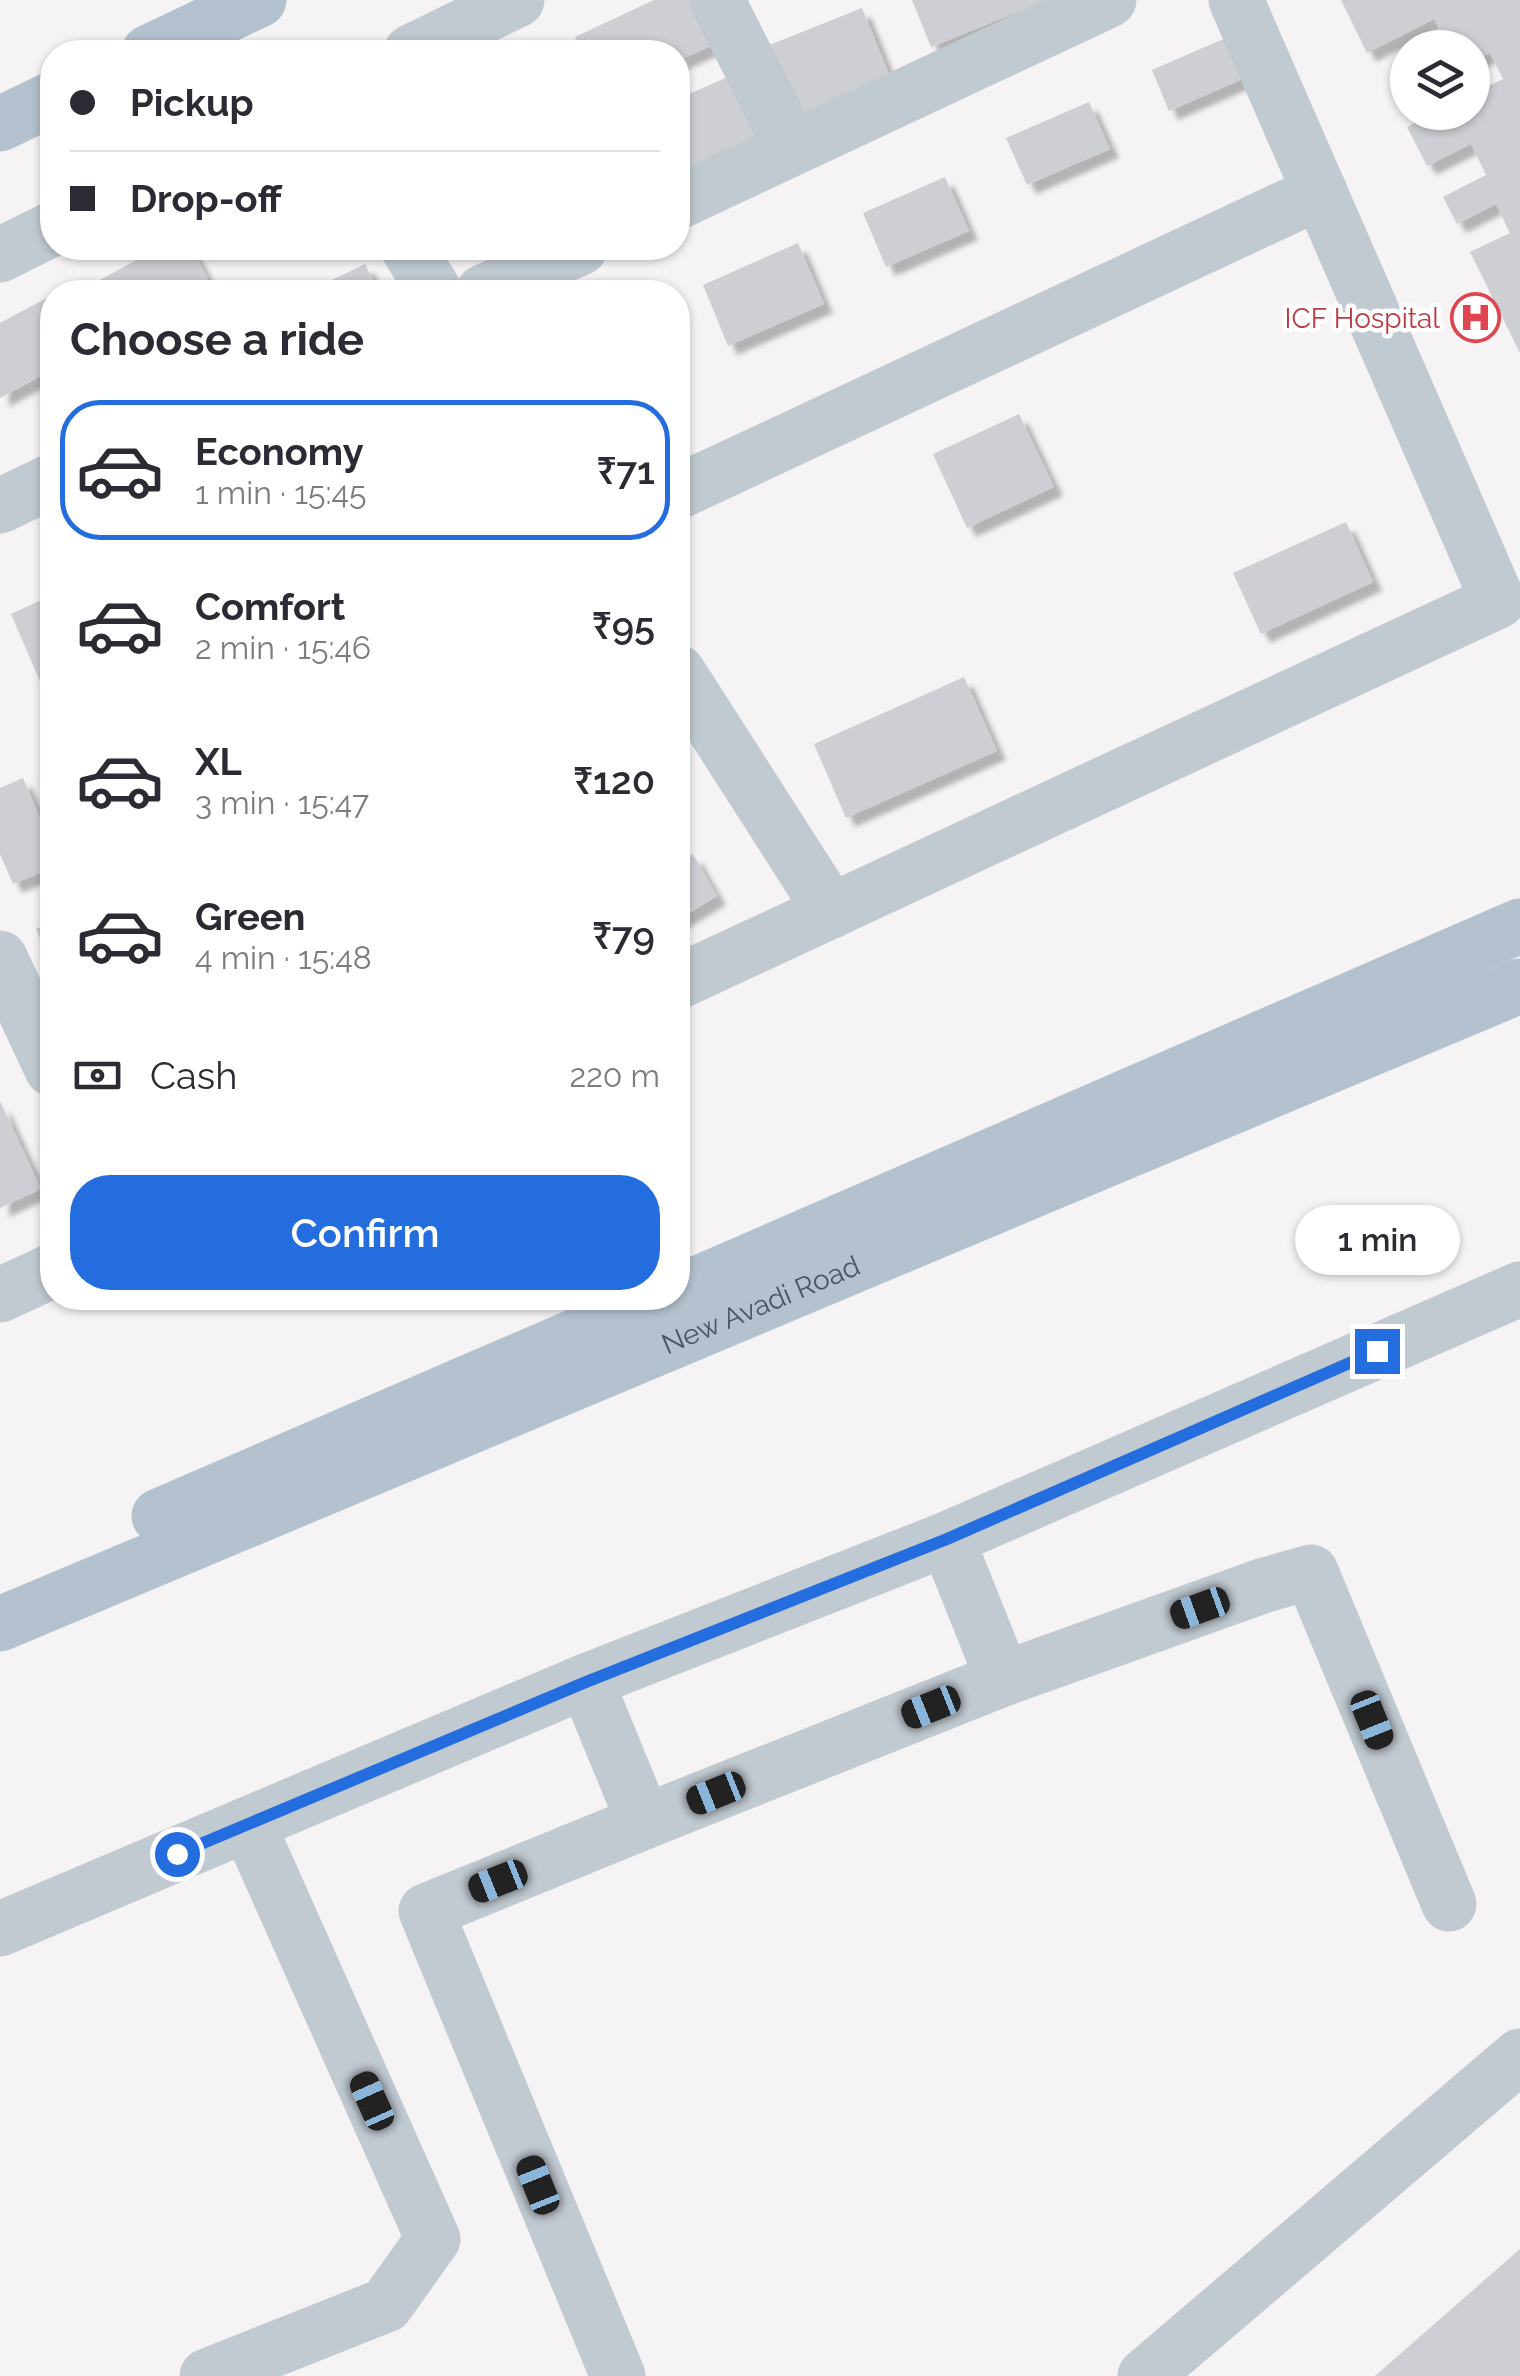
<!DOCTYPE html>
<meta charset="utf-8">
<style>
:root{--surface:#fff;--page:#f2f2f3;--text:#2b2b33;--muted:#7c7c81;--line:#e1e1e2;--accent:#236dde}
body{margin:0;font-family:Raleway,sans-serif;background:var(--page);color:var(--text);height:100vh;display:flex;flex-direction:column;font-size:38px;white-space:nowrap}
*{box-sizing:border-box;margin:0}
p{font-size:32px;color:var(--muted)}
.icon{flex:none;width:55px;height:55px;fill:none;stroke:currentColor;stroke-width:2;stroke-linecap:round;stroke-linejoin:round}
.map{position:relative;flex:1;overflow:hidden}
.drawer{position:absolute;left:40px;top:280px;width:650px;height:1030px;display:flex;flex-direction:column;background:var(--surface);border-radius:40px;box-shadow:0 2px 8px #0004}
.drawer>*{flex:none}
.banner{position:absolute;left:40px;top:40px;width:650px;height:220px;border-radius:40px;box-shadow:0 2px 8px #0004;display:grid;align-content:center;height:220px;padding:0 30px;background:var(--surface)}
.fabs{position:absolute;left:1390px;top:30px;display:grid;gap:20px}
.fabs a{display:grid;place-items:center;width:100px;height:100px;border-radius:50%;background:var(--surface);box-shadow:0 2px 8px #0004;font-size:50px}
.end{position:absolute;width:45px;height:45px;margin:-22px;border:12px solid #236dde;background:#fff;box-shadow:0 0 0 5px #fff}
.from{border-radius:50%}
.bubble{position:absolute;height:70px;border-radius:35px;background:var(--surface);box-shadow:0 2px 8px #0004;font-size:32px;font-weight:600;line-height:70px;text-align:center}
.car{position:absolute;width:30px;height:60px;margin:-30px -15px;border-radius:12px;box-shadow:0 0 8px 2px #0007;background:linear-gradient(#222 24%,#8ab4d8 0 40%,#222 0 76%,#8ab4d8 0 86%,#222 0)}
.banner b{display:flex;align-items:center;gap:35px;height:95px;font-size:38px}
.banner b+b{border-top:2px solid var(--line)}
.banner i{width:25px;height:25px;background:var(--text)}
ul{padding:0;list-style:none}
li{display:flex;align-items:center;gap:30px;height:140px;margin:0 20px 15px;padding:0 10px;border:5px solid transparent;border-radius:40px}
li div{flex:1}
li b{display:block;font-size:38px}
li em{font-style:normal;font-weight:600}
li.on{border-color:var(--accent)}
li>.icon{width:90px;height:90px;stroke-width:1.5}
h2{padding:0 30px;font-size:45px;line-height:120px}
.pay{display:flex;align-items:center;gap:25px;height:110px;padding:0 30px;font-size:38px}
.pay p{margin-inline-start:auto}
.cta{display:flex;gap:20px;margin-top:auto;padding:20px 30px}
.cta a{flex:1;height:115px;border-radius:40px;background:var(--accent);color:#fff;font-size:40px;font-weight:600;line-height:115px;text-align:center}
.map>svg:first-child{display:block}
.building{fill:#cdcfd4;filter:url(#shadow)}
.lines{fill:none;stroke-linecap:round;stroke-linejoin:round}
.minor{stroke:#c1c9d1;stroke-width:55}
.major{stroke:#b4c1cf;stroke-width:55}
.route{stroke:#236dde;stroke-width:12}
.labels{text-anchor:middle;dominant-baseline:central;stroke-width:9;stroke-linejoin:round;paint-order:stroke}
.health-label{font-size:28px;fill:#be3a42;stroke:#fff;text-anchor:end}
.street-label{font-size:28px;fill:#4b5560;stroke:#fff}
</style>
<div class="map">
<svg width="1520" height="2376" viewBox="0 0 1520 2376">
<defs>
<filter id="shadow"><feDropShadow dx="9" dy="9" stdDeviation="2.5" flood-color="#0004"/></filter>
</defs>
<rect width="100%" height="100%" fill="#f5f3f3"/>
<!-- building -->
<g class="building">
<polygon points="654,0 695,0 715,44 678,61 678,52 582,52 575,37"/>
<polygon points="912,0 1047,0 931,47"/>
<polygon points="1341,0 1520,0 1520,353 1470,252 1510,233 1496,204 1457,224 1443,197 1486,175 1471,144 1427,166 1407,127 1436,112 1472,112 1472,94 1503,79 1490,53 1472,61 1472,48 1449,48 1434,19 1367,53"/>
<polygon points="862,8 892,82 797,120 767,46"/>
<polygon points="1237,33 1254,74 1169,111 1152,70"/>
<polygon points="732,75 761,145 678,181 678,99"/>
<polygon points="1089,102 1110,149 1027,185 1006,138"/>
<polygon points="945,177 969,231 886,267 863,213"/>
<polygon points="798,243 824,304 728,346 703,285"/>
<polygon points="158,248 191,248 208,279 185,292 107,292 100,280"/>
<polygon points="365,264 379,292 307,292"/>
<polygon points="52,295 52,370 0,398 0,323"/>
<polygon points="1019,414 1054,487 967,528 933,454"/>
<polygon points="1346,522 1373,582 1261,634 1233,573"/>
<polygon points="52,595 52,709 11,614"/>
<polygon points="964,677 997,751 846,818 814,744"/>
<polygon points="23,778 52,846 52,868 13,884 0,854 0,788"/>
<polygon points="693,854 717,896 678,920 678,863"/>
<polygon points="52,922 52,967 36,929"/>
<polygon points="0,1101 41,1189 0,1208"/>
<polygon points="1520,2249 1520,2376 1375,2376"/>
</g>
<g class="lines">
<!-- minor -->
<g class="minor">
<polyline points="717,0 792,148"/>
<polyline points="411,52 517,0"/>
<polyline points="678,202 1109,0"/>
<polyline points="408,248 435,292"/>
<polyline points="0,255 52,229"/>
<polyline points="483,292 580,248"/>
<polyline points="678,492 1320,192"/>
<polyline points="0,506 52,481"/>
<polyline points="678,672 831,911"/>
<polyline points="0,958 52,1069"/>
<polyline points="678,982 1498,601 1236,0"/>
<polyline points="0,1295 52,1271"/>
<polyline points="947,1539 1003,1679"/>
<polyline points="586,1681 644,1822 1003,1679 1265,1585 1311,1572 1449,1904"/>
<polyline points="0,1929 586,1681 947,1539 1520,1289"/>
<polyline points="207,2376 386,2305 433,2239 248,1824"/>
<polyline points="618,2376 426,1911 644,1822"/>
<polyline points="1145,2376 1520,2056"/>
</g>
<!-- major -->
<g class="major">
<polyline points="149,52 259,0"/>
<polyline points="0,124 52,99"/>
<polyline points="678,1292 1520,926"/>
<polyline points="159,1516 664,1298"/>
<path id="s1" d="M0,1624L1520,986"/>
</g>
</g>
<g class="lines">
<!-- route -->
<polyline class="route" points="177,1854 586,1682 947,1539 1377,1351"/>
</g>
<!-- icons -->
<defs>
<symbol id="hospital-ring" viewBox="-11 -11 22 22"><circle r="9.5" fill="#fff" stroke="#e0444e" stroke-width="1.5"/><path d="M-5-5h3v3.5h4V-5h3V5h-3V1.5h-4V5h-3Z" fill="#e0444e"/></symbol>
</defs>
<g fill-rule="evenodd">
<use href="#hospital-ring" x="1448" y="290" width="55" height="55"/>
</g>
<g class="labels">
<!-- health labels -->
<g class="health-label">
<text x="1440" y="318">ICF Hospital</text>
</g>
<!-- street labels -->
<g class="street-label">
<text stroke="none"><textPath href="#s1" startOffset="825">New Avadi Road</textPath></text>
</g>
</g>
</svg>
<div class="fabs">
<a><svg class="icon" aria-label="layers" viewBox="0 0 24 24"><path d="M12 4l9 5-9 5-9-5zM3 14l9 5 9-5"/></svg></a>
</div>
<i class="end from" style="left:177px;top:1854px"></i>
<i class="end" style="left:1377px;top:1351px"></i>
<div class="bubble" style="left:1295px;top:1205px;width:165px">1 min</div>
<i class="car" style="left:1200px;top:1608px;rotate:250deg"></i>
<i class="car" style="left:931px;top:1707px;rotate:248deg"></i>
<i class="car" style="left:1372px;top:1720px;rotate:158deg"></i>
<i class="car" style="left:716px;top:1793px;rotate:248deg"></i>
<i class="car" style="left:498px;top:1881px;rotate:248deg"></i>
<i class="car" style="left:372px;top:2101px;rotate:336deg"></i>
<i class="car" style="left:538px;top:2185px;rotate:338deg"></i>
<div class="banner">
<b><i class="from"></i>Pickup</b>
<b><i></i>Drop-off</b>
</div>
<section class="drawer">
<h2>Choose a ride</h2>
<ul>
<li class="on"><svg class="icon" aria-label="car" viewBox="0 0 24 24"><path d="M5 17H2v-5l4-1 3-4h7l3 4 3 1v5h-3M9 17h6M6 11h13"/><circle cx="7" cy="17" r="2"/><circle cx="17" cy="17" r="2"/></svg><div><b>Economy</b><p>1 min · 15:45</p></div><em>₹71</em></li>
<li><svg class="icon" aria-label="car" viewBox="0 0 24 24"><path d="M5 17H2v-5l4-1 3-4h7l3 4 3 1v5h-3M9 17h6M6 11h13"/><circle cx="7" cy="17" r="2"/><circle cx="17" cy="17" r="2"/></svg><div><b>Comfort</b><p>2 min · 15:46</p></div><em>₹95</em></li>
<li><svg class="icon" aria-label="car" viewBox="0 0 24 24"><path d="M5 17H2v-5l4-1 3-4h7l3 4 3 1v5h-3M9 17h6M6 11h13"/><circle cx="7" cy="17" r="2"/><circle cx="17" cy="17" r="2"/></svg><div><b>XL</b><p>3 min · 15:47</p></div><em>₹120</em></li>
<li><svg class="icon" aria-label="car" viewBox="0 0 24 24"><path d="M5 17H2v-5l4-1 3-4h7l3 4 3 1v5h-3M9 17h6M6 11h13"/><circle cx="7" cy="17" r="2"/><circle cx="17" cy="17" r="2"/></svg><div><b>Green</b><p>4 min · 15:48</p></div><em>₹79</em></li>
</ul>
<div class="pay"><svg class="icon" aria-label="cash" viewBox="0 0 24 24"><path d="M3 7h18v10H3z"/><circle cx="12" cy="12" r="2"/></svg>Cash<p>220 m</p></div>
<div class="cta"><a>Confirm</a></div>
</section>
</div>
